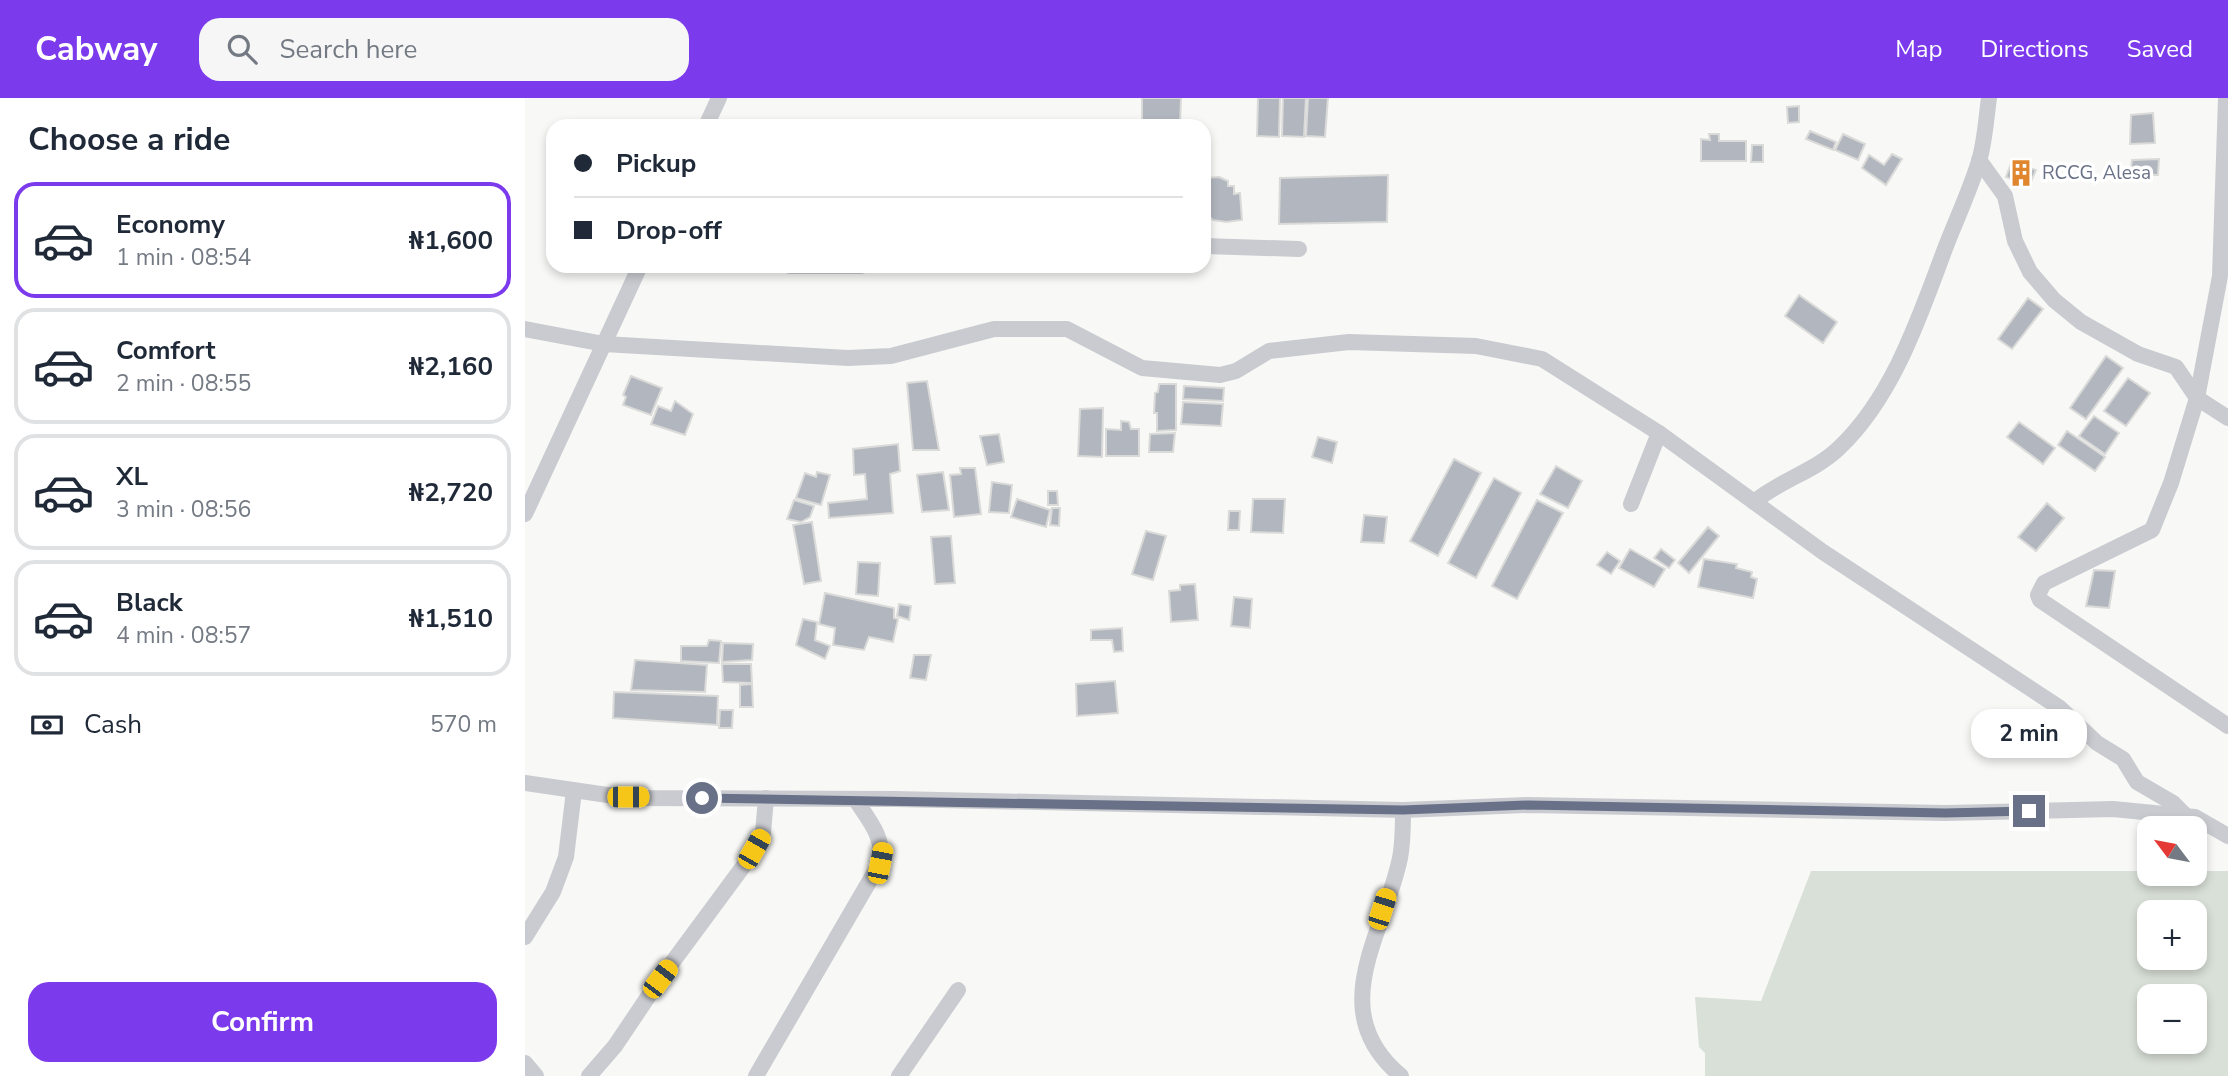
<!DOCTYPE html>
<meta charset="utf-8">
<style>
:root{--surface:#fff;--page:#f6f6f7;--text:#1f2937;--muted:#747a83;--line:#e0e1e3;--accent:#7c3aed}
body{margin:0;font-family:"Nunito Sans",sans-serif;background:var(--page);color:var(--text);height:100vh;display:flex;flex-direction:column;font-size:26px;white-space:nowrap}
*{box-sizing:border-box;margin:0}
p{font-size:23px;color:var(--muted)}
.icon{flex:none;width:38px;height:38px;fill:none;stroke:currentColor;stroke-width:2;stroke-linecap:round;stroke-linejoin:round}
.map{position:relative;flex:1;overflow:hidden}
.sheet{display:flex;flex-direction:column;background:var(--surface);width:525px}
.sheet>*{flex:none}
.guide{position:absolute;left:21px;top:21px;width:665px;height:154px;border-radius:21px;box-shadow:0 4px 10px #0003;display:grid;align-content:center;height:154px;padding:0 28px;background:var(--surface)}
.needle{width:46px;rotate:302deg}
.buttons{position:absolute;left:1612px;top:718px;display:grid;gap:14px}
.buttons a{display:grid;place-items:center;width:70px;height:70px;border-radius:14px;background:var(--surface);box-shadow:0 4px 10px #0003;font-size:35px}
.end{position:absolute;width:32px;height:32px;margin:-16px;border:9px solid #687187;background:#fff;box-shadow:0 0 0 4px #fff}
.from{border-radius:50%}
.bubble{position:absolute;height:49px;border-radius:21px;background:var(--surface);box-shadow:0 4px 10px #0003;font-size:23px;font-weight:700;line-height:49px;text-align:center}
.car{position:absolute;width:21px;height:42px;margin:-21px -10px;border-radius:9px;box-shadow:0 0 5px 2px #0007;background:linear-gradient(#f5c518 24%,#345 0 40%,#f5c518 0 76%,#345 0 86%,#f5c518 0)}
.guide b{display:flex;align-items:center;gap:24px;height:66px;font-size:26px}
.guide b+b{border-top:2px solid var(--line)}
.guide i{width:18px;height:18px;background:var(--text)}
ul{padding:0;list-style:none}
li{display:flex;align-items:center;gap:21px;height:116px;margin:0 14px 10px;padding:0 14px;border:4px solid var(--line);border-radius:21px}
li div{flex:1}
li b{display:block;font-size:26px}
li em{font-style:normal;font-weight:700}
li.selected{border-color:var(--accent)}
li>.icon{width:63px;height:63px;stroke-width:1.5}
h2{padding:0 28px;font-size:32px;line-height:84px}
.pay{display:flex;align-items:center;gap:18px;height:77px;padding:0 28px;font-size:26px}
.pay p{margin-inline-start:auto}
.cta{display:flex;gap:14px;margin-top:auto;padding:14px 28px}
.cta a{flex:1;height:80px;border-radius:21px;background:var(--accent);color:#fff;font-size:28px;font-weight:700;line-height:80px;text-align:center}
header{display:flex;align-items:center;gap:42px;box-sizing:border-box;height:98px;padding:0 35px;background:var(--accent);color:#fff}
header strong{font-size:33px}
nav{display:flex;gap:38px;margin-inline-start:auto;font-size:24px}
.search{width:490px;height:63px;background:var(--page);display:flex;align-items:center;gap:18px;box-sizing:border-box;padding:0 24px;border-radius:21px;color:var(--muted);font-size:26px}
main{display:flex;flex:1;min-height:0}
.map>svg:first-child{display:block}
.green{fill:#d9e0d7;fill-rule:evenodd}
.building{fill:#b2b6be;stroke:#dadbd9;stroke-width:2}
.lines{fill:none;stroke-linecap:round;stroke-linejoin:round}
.minor{stroke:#cacbd0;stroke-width:16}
.route{stroke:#687187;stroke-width:9}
.labels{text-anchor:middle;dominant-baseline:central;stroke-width:7;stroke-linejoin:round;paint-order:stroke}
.poi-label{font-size:19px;fill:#687187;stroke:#fff;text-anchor:start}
</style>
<header>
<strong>Cabway</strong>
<div class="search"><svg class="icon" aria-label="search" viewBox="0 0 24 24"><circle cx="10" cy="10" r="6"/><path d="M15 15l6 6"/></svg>Search here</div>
<nav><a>Map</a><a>Directions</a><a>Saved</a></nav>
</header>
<main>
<section class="sheet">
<h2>Choose a ride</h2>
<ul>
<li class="selected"><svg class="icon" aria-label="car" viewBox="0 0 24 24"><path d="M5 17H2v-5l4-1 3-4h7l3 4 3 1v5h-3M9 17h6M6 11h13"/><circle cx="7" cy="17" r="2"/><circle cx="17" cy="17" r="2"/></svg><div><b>Economy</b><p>1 min · 08:54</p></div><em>₦1,600</em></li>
<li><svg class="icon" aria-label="car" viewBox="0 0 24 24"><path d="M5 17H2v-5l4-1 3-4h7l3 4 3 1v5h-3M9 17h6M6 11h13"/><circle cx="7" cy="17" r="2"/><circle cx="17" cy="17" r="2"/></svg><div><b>Comfort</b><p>2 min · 08:55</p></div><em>₦2,160</em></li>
<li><svg class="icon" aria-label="car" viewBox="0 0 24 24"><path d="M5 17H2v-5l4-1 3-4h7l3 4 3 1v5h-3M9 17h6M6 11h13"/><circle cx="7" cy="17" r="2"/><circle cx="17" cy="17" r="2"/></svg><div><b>XL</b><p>3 min · 08:56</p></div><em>₦2,720</em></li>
<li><svg class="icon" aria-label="car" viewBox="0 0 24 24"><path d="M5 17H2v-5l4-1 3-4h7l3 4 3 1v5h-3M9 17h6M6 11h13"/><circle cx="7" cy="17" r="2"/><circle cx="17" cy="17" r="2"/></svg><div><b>Black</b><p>4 min · 08:57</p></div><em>₦1,510</em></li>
</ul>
<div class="pay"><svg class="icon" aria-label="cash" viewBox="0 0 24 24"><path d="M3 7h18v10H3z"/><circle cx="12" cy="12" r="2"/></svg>Cash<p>570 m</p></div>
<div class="cta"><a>Confirm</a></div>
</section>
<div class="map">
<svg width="1703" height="978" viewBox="0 0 1703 978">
<rect width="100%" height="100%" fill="#f8f9f6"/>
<!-- green -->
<path class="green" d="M1286,773H1703V978H1180V955L1174,949L1170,899L1236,903ZM1624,814H1670V859H1624ZM1624,898H1670V943H1624Z"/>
<!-- building -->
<g class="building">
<polygon points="617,0 656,0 655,28 617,28"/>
<polygon points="733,0 755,0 754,39 732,38"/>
<polygon points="758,0 781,0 779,39 757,38"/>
<polygon points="783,0 803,0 800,39 781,38"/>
<polygon points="1274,8 1274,24 1263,25 1262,9"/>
<polygon points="1628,15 1630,45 1605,46 1606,17"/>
<polygon points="1285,33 1311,44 1308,52 1281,41"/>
<polygon points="1184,36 1194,36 1194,43 1221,43 1221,63 1176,63 1176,41 1185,42"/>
<polygon points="1318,36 1340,46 1333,62 1310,52"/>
<polygon points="1227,47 1238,47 1238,64 1226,64"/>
<polygon points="1367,56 1377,61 1361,87 1337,70 1344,57 1359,67"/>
<polygon points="1634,61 1633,77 1605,77 1607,62"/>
<polygon points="1487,63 1511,72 1504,88 1481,79"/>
<polygon points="863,77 862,124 754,126 755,80"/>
<polygon points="694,79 703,83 703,88 709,88 709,96 715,95 717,122 701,124 688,122 683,117 682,80"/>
<polygon points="1274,197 1312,224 1298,245 1260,218"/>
<polygon points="1503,200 1518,211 1487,251 1473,241"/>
<polygon points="1581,258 1598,270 1561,321 1545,310"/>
<polygon points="106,278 137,290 126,317 98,307 101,299 98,297"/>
<polygon points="1603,280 1625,295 1601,328 1579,313"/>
<polygon points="402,283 414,352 388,352 382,285"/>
<polygon points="634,286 651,286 651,332 632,333 632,315 629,315 630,295 633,294"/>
<polygon points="659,288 699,290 698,303 658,301"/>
<polygon points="150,303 168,316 160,337 126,326 133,308 146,313"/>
<polygon points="658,304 698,306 696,328 656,326"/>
<polygon points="578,310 577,359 553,358 555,311"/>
<polygon points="1569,318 1594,335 1580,356 1554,338"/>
<polygon points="596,323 604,324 606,331 614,331 614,358 581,358 581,331 596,332"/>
<polygon points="1494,324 1530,350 1518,366 1482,339"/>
<polygon points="1542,333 1580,359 1570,373 1533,347"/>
<polygon points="650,335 648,354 624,354 625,336"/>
<polygon points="474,336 479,364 462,367 455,338"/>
<polygon points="793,339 812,344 807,365 787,359"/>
<polygon points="373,346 375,373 365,376 368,415 304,420 303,405 342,401 340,376 329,377 328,351"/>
<polygon points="929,361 956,375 913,458 885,443"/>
<polygon points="1031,368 1057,383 1043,410 1015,396"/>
<polygon points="435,370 450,370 456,416 429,419 425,377 436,376"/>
<polygon points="292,374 305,377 296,407 271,400 280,375 291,379"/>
<polygon points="418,374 424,412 397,414 392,377"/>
<polygon points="969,380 996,395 951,480 923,465"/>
<polygon points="467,384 487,387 484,415 464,414"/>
<polygon points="523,393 532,393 533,407 523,407"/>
<polygon points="492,401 525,412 521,429 486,419"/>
<polygon points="728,401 760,401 758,435 726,434"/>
<polygon points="269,402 289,408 285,419 276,424 262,421"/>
<polygon points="1012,402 1038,415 992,501 967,488"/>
<polygon points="1522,405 1539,420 1511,453 1493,439"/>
<polygon points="527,410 535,410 534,428 525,427"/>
<polygon points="704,413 715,413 714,432 703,432"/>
<polygon points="839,417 862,419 859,445 836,444"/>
<polygon points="287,424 296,483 279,486 268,427"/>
<polygon points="1183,429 1194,438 1164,475 1153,465"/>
<polygon points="621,433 641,438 628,482 607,476"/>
<polygon points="426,438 430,485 410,486 406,439"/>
<polygon points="1105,451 1140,471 1129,489 1094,470"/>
<polygon points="1136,451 1150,462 1144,470 1129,460"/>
<polygon points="1082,454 1095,463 1086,476 1072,467"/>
<polygon points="1179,461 1212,466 1211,470 1227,474 1226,479 1232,481 1228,500 1173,489"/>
<polygon points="333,464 355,465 353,498 331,496"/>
<polygon points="1569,472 1590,473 1584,510 1561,508"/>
<polygon points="670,486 673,522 646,524 644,493 655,492 655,487"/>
<polygon points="300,495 369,510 369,520 373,521 368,544 344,539 339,552 308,547 310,530 294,526"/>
<polygon points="709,499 727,501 725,530 706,528"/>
<polygon points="374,506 386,508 384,522 372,518"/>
<polygon points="278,521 292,524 290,542 305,548 300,561 271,547"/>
<polygon points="597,530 598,553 589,554 587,542 566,542 566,532"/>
<polygon points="184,542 196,543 194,565 156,563 156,548 182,548"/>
<polygon points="198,545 228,546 227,562 197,564"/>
<polygon points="389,557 406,557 401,582 385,580"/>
<polygon points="110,562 182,567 180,594 106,592"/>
<polygon points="197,566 226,566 227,585 198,584"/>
<polygon points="590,583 593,615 552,618 551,586"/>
<polygon points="227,586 228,609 215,609 215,587"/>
<polygon points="89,594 193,598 192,627 88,620"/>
<polygon points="195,612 208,612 207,630 194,630"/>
</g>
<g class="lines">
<!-- minor -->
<g class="minor">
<polyline points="1701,0 1695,178 1672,300 1646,385 1627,432 1519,485 1513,497 1515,502 1703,628"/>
<polyline points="181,28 194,0"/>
<polyline points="1454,62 1480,98 1490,143 1505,174 1529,202 1556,224 1613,256 1651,269 1672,300 1703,320"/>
<polyline points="679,148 774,151"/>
<polyline points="265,168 336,168"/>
<polyline points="0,231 79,246 323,260 366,258 469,231 542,231 617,270 695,277 711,273 744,253 824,244 951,248 1017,261 1134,335 1298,454 1535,610 1572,645 1598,661 1612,684 1648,705 1661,718"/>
<path d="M1229,404C1255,382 1289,374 1314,350C1369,298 1395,217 1421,148C1432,120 1445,92 1454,63C1460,43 1461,21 1464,0"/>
<polyline points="1106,406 1134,335"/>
<polyline points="0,416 115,168"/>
<polyline points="0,685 103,700 370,701 878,712 1003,707 1421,715 1588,711 1670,719 1703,738"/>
<polyline points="0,839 28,794 41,759 49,693"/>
<polyline points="0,965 11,978"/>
<polyline points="64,978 90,948 135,881 220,766 238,735 241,700"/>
<path d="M231,978L355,765C360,739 343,721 330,701"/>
<polyline points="374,978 433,892"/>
<path d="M876,978C798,913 859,837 875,760C878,744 878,728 878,712"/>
</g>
</g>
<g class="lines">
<!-- route -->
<polyline class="route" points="177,700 878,712 1003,707 1420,715 1504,713"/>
</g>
<!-- icons -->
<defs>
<symbol id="building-bare" viewBox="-9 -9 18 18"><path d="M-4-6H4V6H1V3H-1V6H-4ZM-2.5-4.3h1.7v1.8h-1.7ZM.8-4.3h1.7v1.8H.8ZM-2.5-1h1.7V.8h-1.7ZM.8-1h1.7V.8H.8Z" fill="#e0862f" stroke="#fff" stroke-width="2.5" paint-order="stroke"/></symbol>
</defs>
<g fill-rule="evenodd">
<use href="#building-bare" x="1477" y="56" width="38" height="38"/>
</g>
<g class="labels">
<!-- poi labels -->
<g class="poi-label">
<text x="1517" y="75">RCCG, Alesa</text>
</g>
</g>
</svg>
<div class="buttons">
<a><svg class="needle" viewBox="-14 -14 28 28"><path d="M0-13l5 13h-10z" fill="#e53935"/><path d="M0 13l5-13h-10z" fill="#747a83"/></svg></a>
<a>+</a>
<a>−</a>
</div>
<i class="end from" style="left:177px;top:700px"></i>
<i class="end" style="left:1504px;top:713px"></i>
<div class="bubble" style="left:1446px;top:611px;width:116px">2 min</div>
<i class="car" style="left:103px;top:699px;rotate:90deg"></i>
<i class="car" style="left:229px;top:751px;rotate:30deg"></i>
<i class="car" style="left:355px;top:765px;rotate:11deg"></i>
<i class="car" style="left:857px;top:811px;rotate:18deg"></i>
<i class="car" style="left:135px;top:881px;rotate:37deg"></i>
<div class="guide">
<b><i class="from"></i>Pickup</b>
<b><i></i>Drop-off</b>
</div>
</div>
</main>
